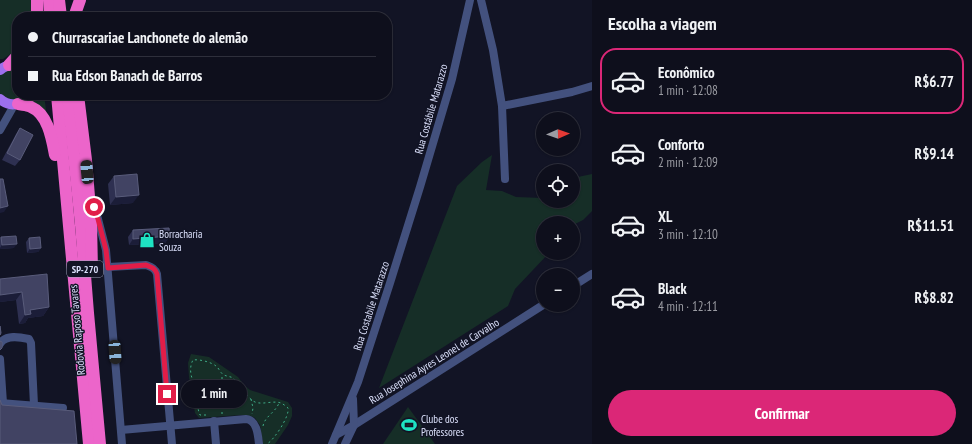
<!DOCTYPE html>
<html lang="pt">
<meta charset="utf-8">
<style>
:root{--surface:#0e0f1c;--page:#1c1d29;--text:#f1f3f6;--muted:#9b9ca3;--line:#2e2f3b;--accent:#db2777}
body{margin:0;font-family:"PT Sans Narrow",sans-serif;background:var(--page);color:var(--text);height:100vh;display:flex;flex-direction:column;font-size:15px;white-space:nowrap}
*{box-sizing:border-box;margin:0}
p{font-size:13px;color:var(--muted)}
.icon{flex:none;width:22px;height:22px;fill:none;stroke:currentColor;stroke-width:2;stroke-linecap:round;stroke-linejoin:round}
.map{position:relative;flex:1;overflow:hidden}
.panel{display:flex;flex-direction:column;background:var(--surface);width:380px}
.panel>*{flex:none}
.banner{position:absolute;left:12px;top:12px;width:380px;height:88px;border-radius:16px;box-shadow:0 1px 3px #0004,0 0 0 1px var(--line);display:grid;align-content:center;height:88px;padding:0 16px;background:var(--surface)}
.needle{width:26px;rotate:88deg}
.buttons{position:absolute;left:536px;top:112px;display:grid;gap:8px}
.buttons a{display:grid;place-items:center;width:44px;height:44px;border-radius:50%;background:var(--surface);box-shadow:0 1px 3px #0004,0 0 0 1px var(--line);font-size:20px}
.end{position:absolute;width:18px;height:18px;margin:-9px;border:5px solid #e11d48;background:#fff;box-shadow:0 0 0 2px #fff}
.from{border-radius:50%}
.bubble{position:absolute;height:28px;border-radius:14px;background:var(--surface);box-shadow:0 1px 3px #0004,0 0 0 1px var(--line);font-size:13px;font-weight:700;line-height:28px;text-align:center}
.car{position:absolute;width:12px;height:24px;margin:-12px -6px;border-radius:5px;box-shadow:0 0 3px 1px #0007;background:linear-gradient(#222 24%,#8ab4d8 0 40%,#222 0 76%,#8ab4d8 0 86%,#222 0)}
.banner b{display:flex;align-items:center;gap:14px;height:38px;font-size:15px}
.banner b+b{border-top:1px solid var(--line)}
.banner i{width:10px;height:10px;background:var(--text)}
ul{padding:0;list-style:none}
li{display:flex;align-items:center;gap:12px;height:66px;margin:0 8px 6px;padding:0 8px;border:2px solid transparent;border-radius:16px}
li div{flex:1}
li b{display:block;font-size:15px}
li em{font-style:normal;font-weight:700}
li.active{border-color:var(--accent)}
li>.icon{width:36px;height:36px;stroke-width:1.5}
h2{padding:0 16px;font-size:18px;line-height:48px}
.cta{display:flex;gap:8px;margin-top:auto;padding:8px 16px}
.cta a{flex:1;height:46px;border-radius:24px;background:var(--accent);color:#fff;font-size:16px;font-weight:700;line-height:46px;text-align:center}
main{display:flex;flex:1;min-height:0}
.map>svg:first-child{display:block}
.green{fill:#162e27}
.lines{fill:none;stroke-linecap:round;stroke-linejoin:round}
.path{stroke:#3fab87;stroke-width:1;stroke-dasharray:2 3;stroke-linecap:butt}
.minor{stroke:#43517e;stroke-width:8}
.major{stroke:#9d6fed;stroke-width:10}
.highway{stroke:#ec65ca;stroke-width:12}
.wall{fill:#2e3051}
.shaded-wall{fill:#1b1d38}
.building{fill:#414363;stroke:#595c7b}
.route{stroke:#e11d48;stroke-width:5}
.labels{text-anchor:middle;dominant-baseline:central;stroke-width:3;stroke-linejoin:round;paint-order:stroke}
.shield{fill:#121425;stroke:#9fa3bb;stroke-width:1}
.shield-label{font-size:10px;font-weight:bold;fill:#dbe0fb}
.street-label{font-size:11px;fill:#dbe0fb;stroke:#121425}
.poi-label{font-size:11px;fill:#dbe0fb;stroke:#121425;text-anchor:start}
</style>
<main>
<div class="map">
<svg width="592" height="444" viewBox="0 0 592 444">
<rect width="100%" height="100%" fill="#121425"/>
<!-- green -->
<g class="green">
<polygon points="0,0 31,0 31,17 17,17 17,50 3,59 0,59"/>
<path d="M17,67V95H26C18,102 7,101 0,94V73Z"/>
<polygon points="36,95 44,95 47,117 30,103 35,98"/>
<polygon points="492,155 486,190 502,191 516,197 543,198 543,201 573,201 573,178 592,174 592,211 583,220 573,225 573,223 543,223 543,253 549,253 515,289 508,306 379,388 457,186 482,162"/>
<polygon points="191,354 209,357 238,377 244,385 250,390 288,402 292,408 292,416 288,425 275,444 263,444 260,425 255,418 251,416 241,415 199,418 195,413 189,377 188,363"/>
<polygon points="408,407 435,444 383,444"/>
</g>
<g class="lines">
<!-- path -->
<g class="path">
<polyline points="251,399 253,408 252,414"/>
<polyline points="222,414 222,375"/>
<path d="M206,415H200C196,406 198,396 196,387C196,383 194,381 192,378C190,373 190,365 193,360C199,359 211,362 216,366C219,368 220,373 224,375C228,377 232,376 235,380C242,386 246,396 253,401C261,406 272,400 281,403C283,404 286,406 288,408C290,416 274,440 267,444"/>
<path d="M263,426C265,416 275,413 279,403"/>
</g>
<!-- minor -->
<g class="minor">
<polyline points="481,0 493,50 502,106 505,179"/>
<polyline points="502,106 572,92 592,86"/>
<polyline points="0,130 12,109 13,104"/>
<polyline points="93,206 98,219 106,250 122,444"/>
<path d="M108,267L146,265C151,267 155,268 157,274L172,444"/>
<polyline points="573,286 592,274"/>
<path d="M0,344C5,334 20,337 29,339L31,343L34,405"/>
<polyline points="0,359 3,403"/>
<polyline points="0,403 63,408"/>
<polyline points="214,421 216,444"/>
<path d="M121,430L246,419C257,420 258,435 259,444"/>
<polyline points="336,435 354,425 543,305"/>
<polyline points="332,444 358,382 390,283 420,187 452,79 470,0"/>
<polyline points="345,444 354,425 353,399"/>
</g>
<!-- major -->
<g class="major">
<path d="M0,70C5,66 10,64 17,65"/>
<path d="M0,99C10,108 22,105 30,95"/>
</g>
<!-- highway -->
<g class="highway">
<polyline points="49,0 50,17"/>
<polyline points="59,0 61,17"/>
<polyline points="37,17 37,0"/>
<polyline points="74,17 80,0"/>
<polyline points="9,65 17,56"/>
<polyline points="57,95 89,444"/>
<polyline points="68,95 81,225 88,313 100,444"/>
<polyline points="78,95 86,160 91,221 92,271"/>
<path d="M18,104C22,105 28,105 31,107C48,114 52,139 55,155"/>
</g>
</g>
<!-- wall -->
<g class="wall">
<polygon points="20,128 20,160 15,166 2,160 16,134"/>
<polygon points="114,176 133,203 110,205 108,184"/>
<polygon points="133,230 170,236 165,243 129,245 128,237"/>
<polygon points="1,237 14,248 0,249 0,238"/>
<polygon points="29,238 41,248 38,252 27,253 26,242"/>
<polygon points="0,279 49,307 43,316 28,318 25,323 19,324 16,300 0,302"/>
</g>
<!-- shaded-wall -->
<g class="shaded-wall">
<polygon points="139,195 133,203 110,205 116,197"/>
<polygon points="8,206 4,212 0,213 0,208"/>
<polygon points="170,236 165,243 129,245 133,239"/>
<polygon points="17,244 14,248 0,249 0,248 2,245"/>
<polygon points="41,248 38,252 27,253 30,249"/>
<polygon points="22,292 16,300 0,302 0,295"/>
<polygon points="49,307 43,316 28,318 25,323 19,324 25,315 30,310"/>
</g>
<!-- building -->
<g class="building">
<polygon points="20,128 33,135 20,160 7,153"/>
<polygon points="137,174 139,195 116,197 114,176"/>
<polygon points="0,179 3,179 8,206 0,208"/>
<polygon points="169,228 170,236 133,239 133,230"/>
<polygon points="16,236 17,244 2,245 1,237"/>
<polygon points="40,237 41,248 30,249 29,238"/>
<polygon points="47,274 49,307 30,310 31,314 25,315 22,292 0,295 0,279"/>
<polygon points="0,326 1,333 0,335"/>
<polygon points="0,341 2,342 2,348 0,350"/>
<polygon points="0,400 2,405 74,411 77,444 0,444"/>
</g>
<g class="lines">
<!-- route -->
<path class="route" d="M94,207L98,219L106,250L108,268L146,265C151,267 155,268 157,274L167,394"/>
</g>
<!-- icons -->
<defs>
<symbol id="shop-bare" viewBox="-9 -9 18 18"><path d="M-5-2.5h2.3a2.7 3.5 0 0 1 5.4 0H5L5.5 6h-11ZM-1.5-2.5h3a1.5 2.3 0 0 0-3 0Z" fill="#1ee3c2" stroke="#121425" stroke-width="2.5" paint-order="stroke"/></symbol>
<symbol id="stadium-bare" viewBox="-9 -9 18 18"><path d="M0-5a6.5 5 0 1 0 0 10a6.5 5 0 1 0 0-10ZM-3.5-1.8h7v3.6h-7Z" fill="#1ee3c2" stroke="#121425" stroke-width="2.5" paint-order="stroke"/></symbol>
</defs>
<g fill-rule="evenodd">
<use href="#shop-bare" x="136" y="229" width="22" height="22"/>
<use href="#stadium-bare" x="398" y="414" width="22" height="22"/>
</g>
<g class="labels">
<!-- shield labels -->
<rect class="shield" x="67" y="261" width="36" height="16" rx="3"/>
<g class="shield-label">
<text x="85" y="269">SP-270</text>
</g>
<!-- street labels -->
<g class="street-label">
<text transform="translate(431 109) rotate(-74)">Rua Costábile Matarazzo</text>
<text transform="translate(371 306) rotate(-72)">Rua Costabile Matarazzo</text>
<text transform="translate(77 330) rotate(-95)">Rodovia Raposo Tavares</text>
<text transform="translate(434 361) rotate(-32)">Rua Josephina Ayres Leonel de Carvalho</text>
</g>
<!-- poi labels -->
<g class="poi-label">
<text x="159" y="234">Borracharia<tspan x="159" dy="13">Souza</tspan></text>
<text x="421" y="419">Clube dos<tspan x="421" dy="13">Professores</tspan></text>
</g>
</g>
</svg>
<div class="buttons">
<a><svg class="needle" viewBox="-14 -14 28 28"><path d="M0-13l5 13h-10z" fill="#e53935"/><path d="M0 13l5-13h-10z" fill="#9b9ca3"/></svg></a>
<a><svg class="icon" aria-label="locate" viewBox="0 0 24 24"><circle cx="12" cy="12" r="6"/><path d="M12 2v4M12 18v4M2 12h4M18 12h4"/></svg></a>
<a>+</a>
<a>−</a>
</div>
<i class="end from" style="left:94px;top:207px"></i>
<i class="end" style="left:167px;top:394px"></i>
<div class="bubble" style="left:181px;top:380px;width:66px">1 min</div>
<i class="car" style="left:87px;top:172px;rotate:355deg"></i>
<i class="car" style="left:115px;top:352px;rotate:176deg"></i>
<div class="banner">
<b><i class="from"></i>Churrascariae Lanchonete do alemão</b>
<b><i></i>Rua Edson Banach de Barros</b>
</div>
</div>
<section class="panel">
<h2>Escolha a viagem</h2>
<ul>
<li class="active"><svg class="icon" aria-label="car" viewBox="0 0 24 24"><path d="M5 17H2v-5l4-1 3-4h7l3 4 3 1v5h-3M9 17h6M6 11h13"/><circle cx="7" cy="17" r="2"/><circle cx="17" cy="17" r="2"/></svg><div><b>Econômico</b><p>1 min · 12:08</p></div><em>R$6.77</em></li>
<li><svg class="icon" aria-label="car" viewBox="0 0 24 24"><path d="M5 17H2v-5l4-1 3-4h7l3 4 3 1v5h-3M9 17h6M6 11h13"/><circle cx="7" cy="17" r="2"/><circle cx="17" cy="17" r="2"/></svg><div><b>Conforto</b><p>2 min · 12:09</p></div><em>R$9.14</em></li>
<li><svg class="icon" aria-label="car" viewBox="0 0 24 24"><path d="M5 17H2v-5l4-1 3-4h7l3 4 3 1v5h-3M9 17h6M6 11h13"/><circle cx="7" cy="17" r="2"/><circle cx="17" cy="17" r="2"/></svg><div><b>XL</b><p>3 min · 12:10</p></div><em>R$11.51</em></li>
<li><svg class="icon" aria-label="car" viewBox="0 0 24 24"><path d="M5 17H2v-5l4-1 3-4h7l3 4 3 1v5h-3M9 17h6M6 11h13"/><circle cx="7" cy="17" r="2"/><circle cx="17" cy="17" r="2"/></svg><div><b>Black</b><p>4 min · 12:11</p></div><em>R$8.82</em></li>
</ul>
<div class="cta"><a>Confirmar</a></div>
</section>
</main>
